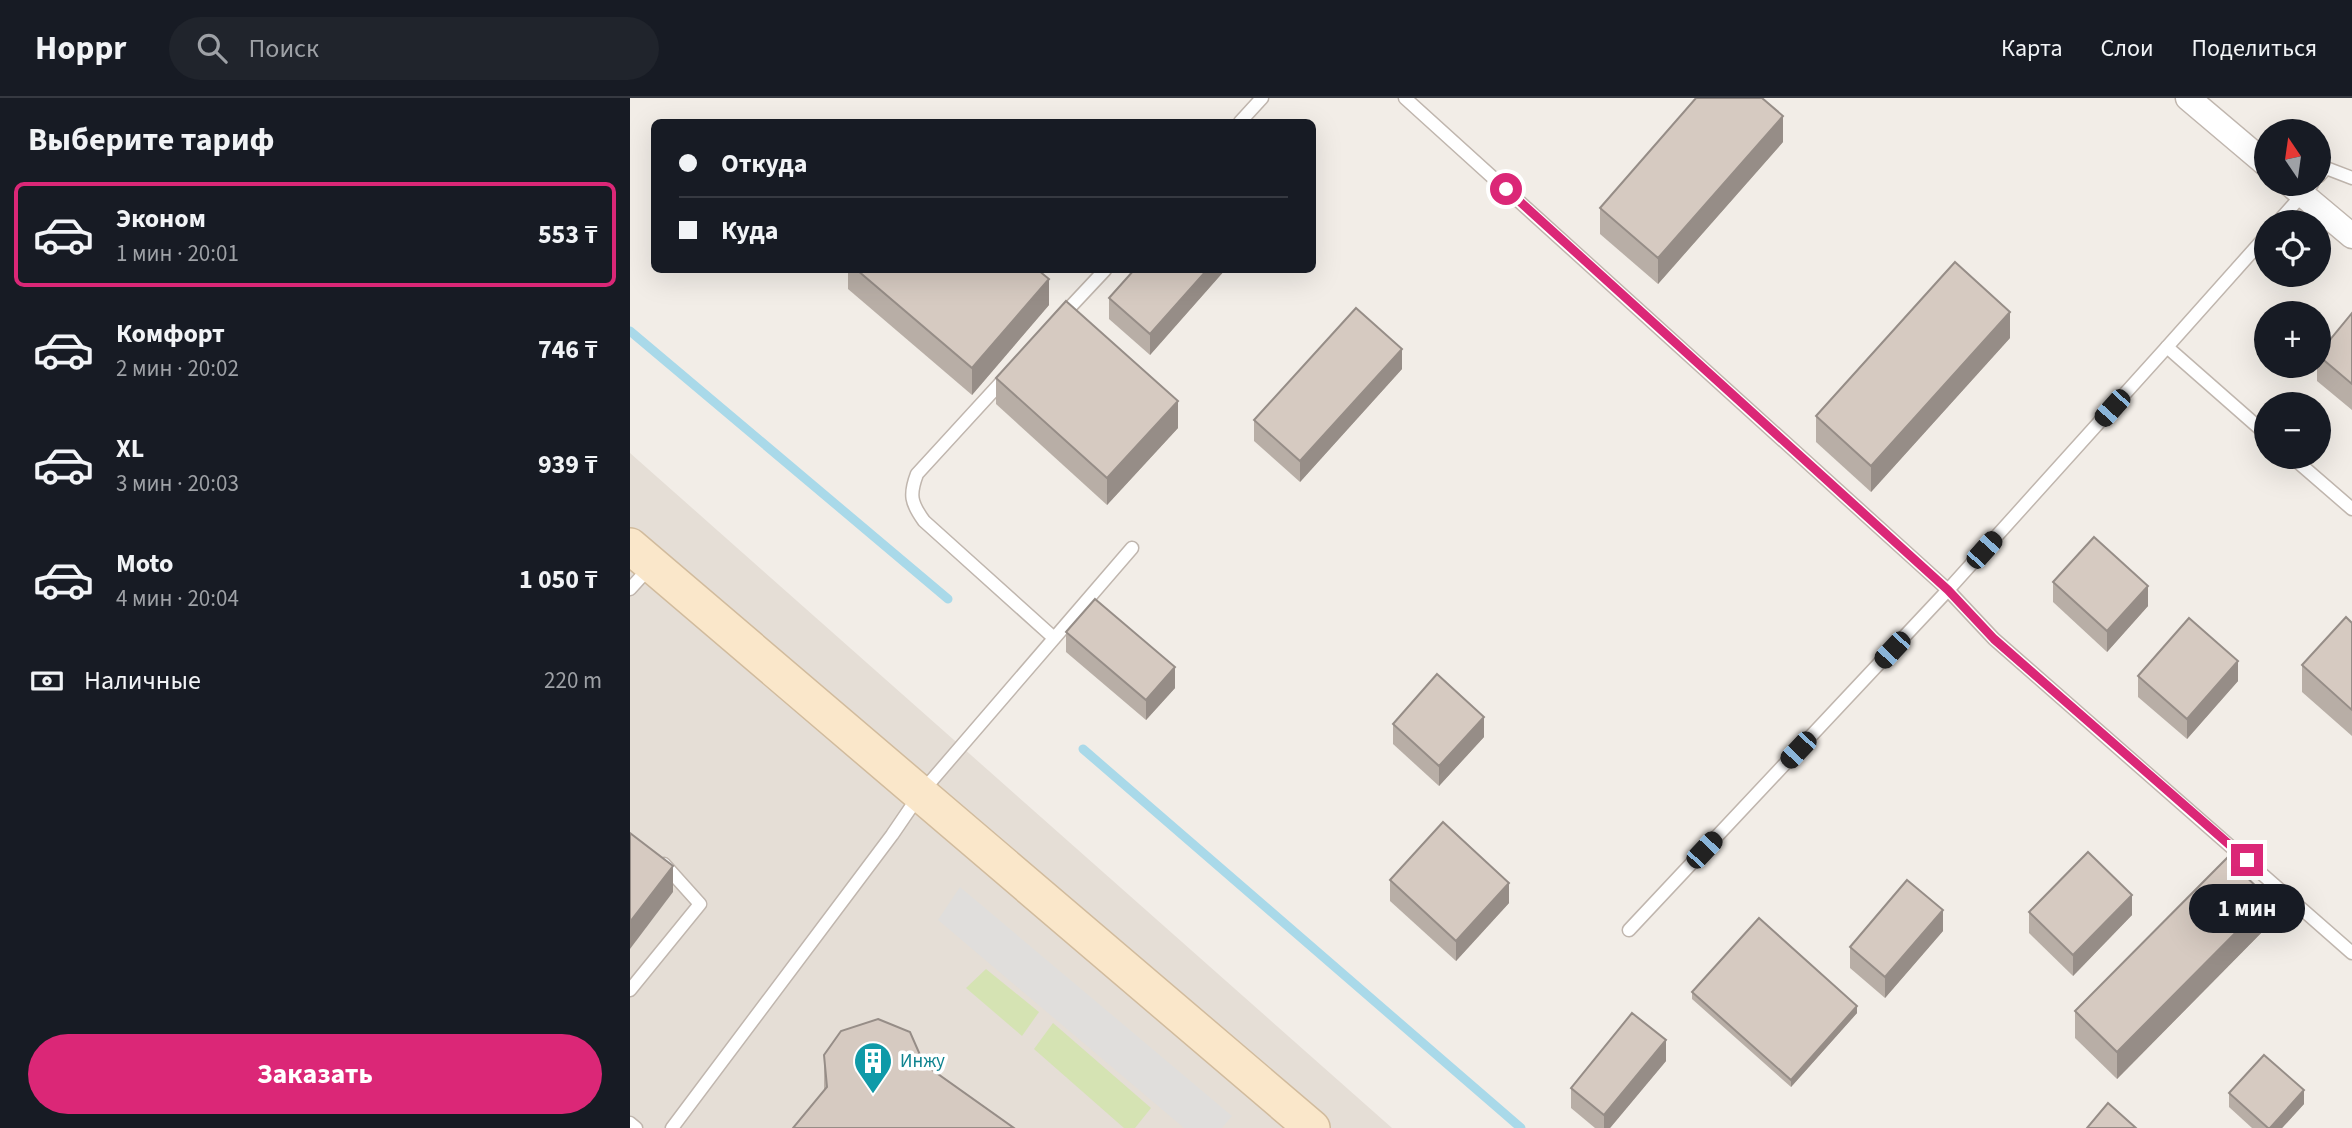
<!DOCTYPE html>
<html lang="ru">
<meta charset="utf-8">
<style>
:root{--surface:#171b24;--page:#20242c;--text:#f1f3f6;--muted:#9ea1a6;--line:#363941;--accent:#db2777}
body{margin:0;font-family:"Source Sans 3",sans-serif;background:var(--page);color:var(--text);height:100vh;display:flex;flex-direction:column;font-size:26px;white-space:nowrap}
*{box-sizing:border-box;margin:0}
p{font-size:23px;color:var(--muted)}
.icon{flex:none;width:38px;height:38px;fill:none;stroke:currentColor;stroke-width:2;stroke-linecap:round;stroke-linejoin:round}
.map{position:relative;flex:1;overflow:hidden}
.details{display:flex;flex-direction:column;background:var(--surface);width:630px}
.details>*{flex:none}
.banner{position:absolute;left:21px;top:21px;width:665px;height:154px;border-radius:10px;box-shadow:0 7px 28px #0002;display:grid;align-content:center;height:154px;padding:0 28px;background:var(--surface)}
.needle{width:46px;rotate:347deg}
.fabs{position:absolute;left:1624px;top:21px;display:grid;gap:14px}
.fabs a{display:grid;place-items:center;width:77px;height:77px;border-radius:50%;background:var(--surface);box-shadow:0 7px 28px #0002;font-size:35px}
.end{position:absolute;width:32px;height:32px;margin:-16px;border:9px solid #db2777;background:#fff;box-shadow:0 0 0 4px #fff}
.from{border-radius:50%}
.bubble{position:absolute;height:49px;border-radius:24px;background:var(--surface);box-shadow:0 7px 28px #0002;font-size:23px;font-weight:700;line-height:49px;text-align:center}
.car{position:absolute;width:21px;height:42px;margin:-21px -10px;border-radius:9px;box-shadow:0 0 5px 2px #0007;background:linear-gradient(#222 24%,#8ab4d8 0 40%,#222 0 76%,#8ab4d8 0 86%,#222 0)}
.banner b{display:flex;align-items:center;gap:24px;height:66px;font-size:26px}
.banner b+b{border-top:2px solid var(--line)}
.banner i{width:18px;height:18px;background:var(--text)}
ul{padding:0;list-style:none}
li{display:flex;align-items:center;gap:21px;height:105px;margin:0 14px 10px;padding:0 14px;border:4px solid transparent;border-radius:10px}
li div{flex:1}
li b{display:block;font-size:26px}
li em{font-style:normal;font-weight:700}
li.active{border-color:var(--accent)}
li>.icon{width:63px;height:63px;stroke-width:1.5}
h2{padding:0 28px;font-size:32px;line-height:84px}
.pay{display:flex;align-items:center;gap:18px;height:77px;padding:0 28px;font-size:26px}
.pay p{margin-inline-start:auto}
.action{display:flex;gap:14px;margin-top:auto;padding:14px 28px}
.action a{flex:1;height:80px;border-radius:42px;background:var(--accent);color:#fff;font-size:28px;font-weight:700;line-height:80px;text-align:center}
header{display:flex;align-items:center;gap:42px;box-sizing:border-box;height:98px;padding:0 35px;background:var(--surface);border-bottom:2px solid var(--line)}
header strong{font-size:33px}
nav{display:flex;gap:38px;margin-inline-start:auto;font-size:24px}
.search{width:490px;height:63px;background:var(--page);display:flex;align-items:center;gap:18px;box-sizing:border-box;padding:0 24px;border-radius:38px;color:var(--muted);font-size:26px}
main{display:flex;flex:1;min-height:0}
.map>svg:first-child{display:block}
.residential{fill:#e5ded6}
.green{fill:#d5e3b3}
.parking{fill:#e0dedc}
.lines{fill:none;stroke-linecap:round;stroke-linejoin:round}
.stream{stroke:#a9d9e9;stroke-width:9}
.lane-casing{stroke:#c0b6ae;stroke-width:15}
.street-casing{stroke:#c0b6ae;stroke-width:27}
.secondary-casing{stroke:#d1bb9d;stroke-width:38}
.lane{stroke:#fff;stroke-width:12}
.street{stroke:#fff;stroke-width:24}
.secondary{stroke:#fae7ca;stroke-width:35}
.wall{fill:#b8aea6}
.shaded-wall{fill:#968d87}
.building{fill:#d6cac1;stroke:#968d87;stroke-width:2}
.route{stroke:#db2777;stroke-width:9}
.labels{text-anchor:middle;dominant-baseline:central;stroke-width:7;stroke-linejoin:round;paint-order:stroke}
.culture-label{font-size:19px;fill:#0d838f;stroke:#fff;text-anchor:start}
</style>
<header>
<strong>Hoppr</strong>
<div class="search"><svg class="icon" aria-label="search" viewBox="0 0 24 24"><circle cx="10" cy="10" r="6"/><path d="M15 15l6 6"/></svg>Поиск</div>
<nav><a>Карта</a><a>Слои</a><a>Поделиться</a></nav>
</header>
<main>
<section class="details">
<h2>Выберите тариф</h2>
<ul>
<li class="active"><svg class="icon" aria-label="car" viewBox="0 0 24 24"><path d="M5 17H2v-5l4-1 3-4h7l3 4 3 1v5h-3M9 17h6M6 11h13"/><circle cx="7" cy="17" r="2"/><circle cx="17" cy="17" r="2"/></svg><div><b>Эконом</b><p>1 мин · 20:01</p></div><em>553 ₸</em></li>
<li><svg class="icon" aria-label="car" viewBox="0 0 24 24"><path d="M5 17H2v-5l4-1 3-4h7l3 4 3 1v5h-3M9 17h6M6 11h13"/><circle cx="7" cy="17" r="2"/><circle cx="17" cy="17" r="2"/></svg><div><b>Комфорт</b><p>2 мин · 20:02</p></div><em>746 ₸</em></li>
<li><svg class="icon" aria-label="car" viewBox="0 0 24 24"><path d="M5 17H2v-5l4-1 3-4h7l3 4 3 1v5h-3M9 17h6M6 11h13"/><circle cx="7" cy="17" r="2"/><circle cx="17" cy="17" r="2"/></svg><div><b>XL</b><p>3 мин · 20:03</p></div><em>939 ₸</em></li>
<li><svg class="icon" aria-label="car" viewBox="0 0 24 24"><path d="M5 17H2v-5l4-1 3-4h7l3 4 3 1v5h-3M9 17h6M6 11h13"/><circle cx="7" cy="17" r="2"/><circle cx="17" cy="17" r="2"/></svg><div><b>Moto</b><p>4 мин · 20:04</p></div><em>1 050 ₸</em></li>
</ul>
<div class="pay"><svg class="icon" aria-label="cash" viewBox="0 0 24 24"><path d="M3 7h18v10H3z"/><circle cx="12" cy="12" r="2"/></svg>Наличные<p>220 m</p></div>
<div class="action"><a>Заказать</a></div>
</section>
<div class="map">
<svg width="1722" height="1030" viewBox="0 0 1722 1030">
<rect width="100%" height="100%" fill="#f2ede7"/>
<!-- residential -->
<polygon class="residential" points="0,355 762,1030 0,1030"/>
<!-- green -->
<g class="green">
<polygon points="356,871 409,914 392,938 336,890"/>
<polygon points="423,925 521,1010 505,1030 494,1030 404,951"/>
</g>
<!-- parking -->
<polygon class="parking" points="330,789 602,1018 592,1030 554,1030 308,822"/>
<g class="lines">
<!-- stream -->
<g class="stream">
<polyline points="0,233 318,501"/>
<polyline points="453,651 891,1030"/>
</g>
<defs>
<g id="lane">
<polyline points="775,0 1318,492 1537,249"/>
<polyline points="610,24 632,0"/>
<polyline points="1689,78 1696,70 1722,80"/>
<polyline points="1648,124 1682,86"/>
<polyline points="1636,138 1537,249 1636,336"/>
<polyline points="430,220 475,172"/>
<path d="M375,280L287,376C279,397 281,405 294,423L424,540"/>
<polyline points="1662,359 1722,411"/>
<polyline points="0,491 21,468"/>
<polyline points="999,832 1318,492 1364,541 1722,855"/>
<polyline points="0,892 70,806 34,766"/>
<polyline points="0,1025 6,1030"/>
<polyline points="42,1030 262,737 290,696 502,450"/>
</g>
<g id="street">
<polyline points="1558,0 1636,66"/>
<polyline points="1660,86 1722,138"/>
</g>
<polyline id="secondary" points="0,448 682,1030"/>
</defs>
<!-- lane casing -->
<use href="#lane" class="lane-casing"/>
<!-- street casing -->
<use href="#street" class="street-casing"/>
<!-- secondary casing -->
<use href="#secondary" class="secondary-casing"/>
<!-- lane -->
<use href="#lane" class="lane"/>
<!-- street -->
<use href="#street" class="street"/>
<!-- secondary -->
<use href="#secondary" class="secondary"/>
</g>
<!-- wall -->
<g class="wall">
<polygon points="1153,44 1028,186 970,136 970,110"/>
<polygon points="218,172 408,172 419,207 342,297 218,191"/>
<polygon points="595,172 520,257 479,221 479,200"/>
<polygon points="1722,215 1722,312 1687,283 1687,268 1689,268 1689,255"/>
<polygon points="1380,240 1241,394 1186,344 1186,318"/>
<polygon points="772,271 670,384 624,343 624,322"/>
<polygon points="366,280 548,330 477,407 366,306"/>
<polygon points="1423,484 1518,508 1477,554 1423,504"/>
<polygon points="1722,525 1722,638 1672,594 1672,567"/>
<polygon points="436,534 545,590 516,622 436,554"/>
<polygon points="1508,578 1608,583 1557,641 1508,599"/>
<polygon points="763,626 854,639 809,688 763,646"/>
<polygon points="760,782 879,805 826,863 760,803"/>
<polygon points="1399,814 1502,817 1443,878 1399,835"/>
<polygon points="1639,827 1487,981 1445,940 1445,913"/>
<polygon points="1313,833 1255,900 1220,870 1220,849"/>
<polygon points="1062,894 1227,915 1161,989 1062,901"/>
<polygon points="194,957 294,966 194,992"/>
<polygon points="1036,963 980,1030 965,1030 941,1010 941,990"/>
<polygon points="1599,995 1674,1006 1652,1030 1622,1030 1599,1009"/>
</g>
<!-- shaded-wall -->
<g class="shaded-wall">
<polygon points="1153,18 1153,44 1028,186 1028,160"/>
<polygon points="577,172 595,172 520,257 520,236"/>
<polygon points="419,181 419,207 342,297 342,270"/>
<polygon points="1380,214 1380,240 1241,394 1241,368"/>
<polygon points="772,251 772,271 670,384 670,363"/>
<polygon points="548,303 548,330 477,407 477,380"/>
<polygon points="1518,488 1518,508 1477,554 1477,533"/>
<polygon points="1608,563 1608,583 1557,641 1557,621"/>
<polygon points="545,569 545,590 516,622 516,602"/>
<polygon points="854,619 854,639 809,688 809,668"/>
<polygon points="43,768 43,794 0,851 0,824"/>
<polygon points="879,785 879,805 826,863 826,843"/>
<polygon points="1502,797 1502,817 1443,878 1443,857"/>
<polygon points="1639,801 1639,827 1487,981 1487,954"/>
<polygon points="1313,812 1313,833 1255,900 1255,879"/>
<polygon points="1227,908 1227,915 1161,989 1161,982"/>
<polygon points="1036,942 1036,963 980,1030 974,1030 974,1017"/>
<polygon points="1674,992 1674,1006 1652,1030 1640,1030"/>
</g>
<!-- building -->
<g class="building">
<polygon points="1066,0 1132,0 1153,18 1028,160 970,110"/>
<polygon points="1325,164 1380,214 1241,368 1186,318"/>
<polygon points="227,172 408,172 419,181 342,270"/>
<polygon points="504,172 577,172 520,236 479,200"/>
<polygon points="436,203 548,303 477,380 366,280"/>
<polygon points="726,210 772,251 670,363 624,322"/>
<polygon points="1722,215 1722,286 1689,258 1689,255"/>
<polygon points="1464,439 1518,488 1477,533 1423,484"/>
<polygon points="465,501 545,569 516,602 436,534"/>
<polygon points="1716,519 1722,525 1722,612 1672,567"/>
<polygon points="1559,520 1608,563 1557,621 1508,578"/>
<polygon points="807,576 854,619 809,668 763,626"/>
<polygon points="813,724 879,785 826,843 760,782"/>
<polygon points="0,735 43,768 0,824"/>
<polygon points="1458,754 1502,797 1443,857 1399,814"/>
<polygon points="1597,760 1639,801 1487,954 1445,913"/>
<polygon points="1277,782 1313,812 1255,879 1220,849"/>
<polygon points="1129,820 1227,908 1161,982 1062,894"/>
<polygon points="1002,915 1036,942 974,1017 941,990"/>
<polygon points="248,921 280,934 294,966 384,1030 163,1030 197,989 194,957 211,933"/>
<polygon points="1634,957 1674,992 1640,1030 1638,1030 1599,995"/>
<polygon points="1478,1005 1506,1030 1457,1030"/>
</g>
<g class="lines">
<!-- route -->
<polyline class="route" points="876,91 1318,492 1364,541 1617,762"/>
</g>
<!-- icons -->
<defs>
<symbol id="building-pin" viewBox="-11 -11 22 30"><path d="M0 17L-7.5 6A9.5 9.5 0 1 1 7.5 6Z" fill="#0f9aa8" stroke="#fff"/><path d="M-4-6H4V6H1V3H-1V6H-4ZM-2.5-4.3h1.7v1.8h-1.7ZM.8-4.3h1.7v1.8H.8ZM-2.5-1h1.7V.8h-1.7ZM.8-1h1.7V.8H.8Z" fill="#fff"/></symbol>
</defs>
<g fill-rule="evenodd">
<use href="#building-pin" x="221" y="941" width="44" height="60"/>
</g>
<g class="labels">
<!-- culture labels -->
<g class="culture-label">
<text x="270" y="963">Инжу</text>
</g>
</g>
</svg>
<div class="fabs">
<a><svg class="needle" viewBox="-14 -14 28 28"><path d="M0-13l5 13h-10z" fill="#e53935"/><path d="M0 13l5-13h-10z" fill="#9ea1a6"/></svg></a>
<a><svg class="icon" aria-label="locate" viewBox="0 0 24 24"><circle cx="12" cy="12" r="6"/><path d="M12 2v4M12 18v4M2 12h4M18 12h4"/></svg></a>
<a>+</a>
<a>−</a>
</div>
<i class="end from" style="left:876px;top:91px"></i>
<i class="end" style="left:1617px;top:762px"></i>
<div class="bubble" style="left:1559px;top:786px;width:116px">1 мин</div>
<i class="car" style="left:1482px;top:310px;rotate:222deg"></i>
<i class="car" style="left:1354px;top:452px;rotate:42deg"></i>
<i class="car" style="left:1262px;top:552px;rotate:223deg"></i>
<i class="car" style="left:1168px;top:652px;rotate:223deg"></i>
<i class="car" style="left:1074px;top:752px;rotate:43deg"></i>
<div class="banner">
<b><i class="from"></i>Откуда</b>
<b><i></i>Куда</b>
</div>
</div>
</main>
